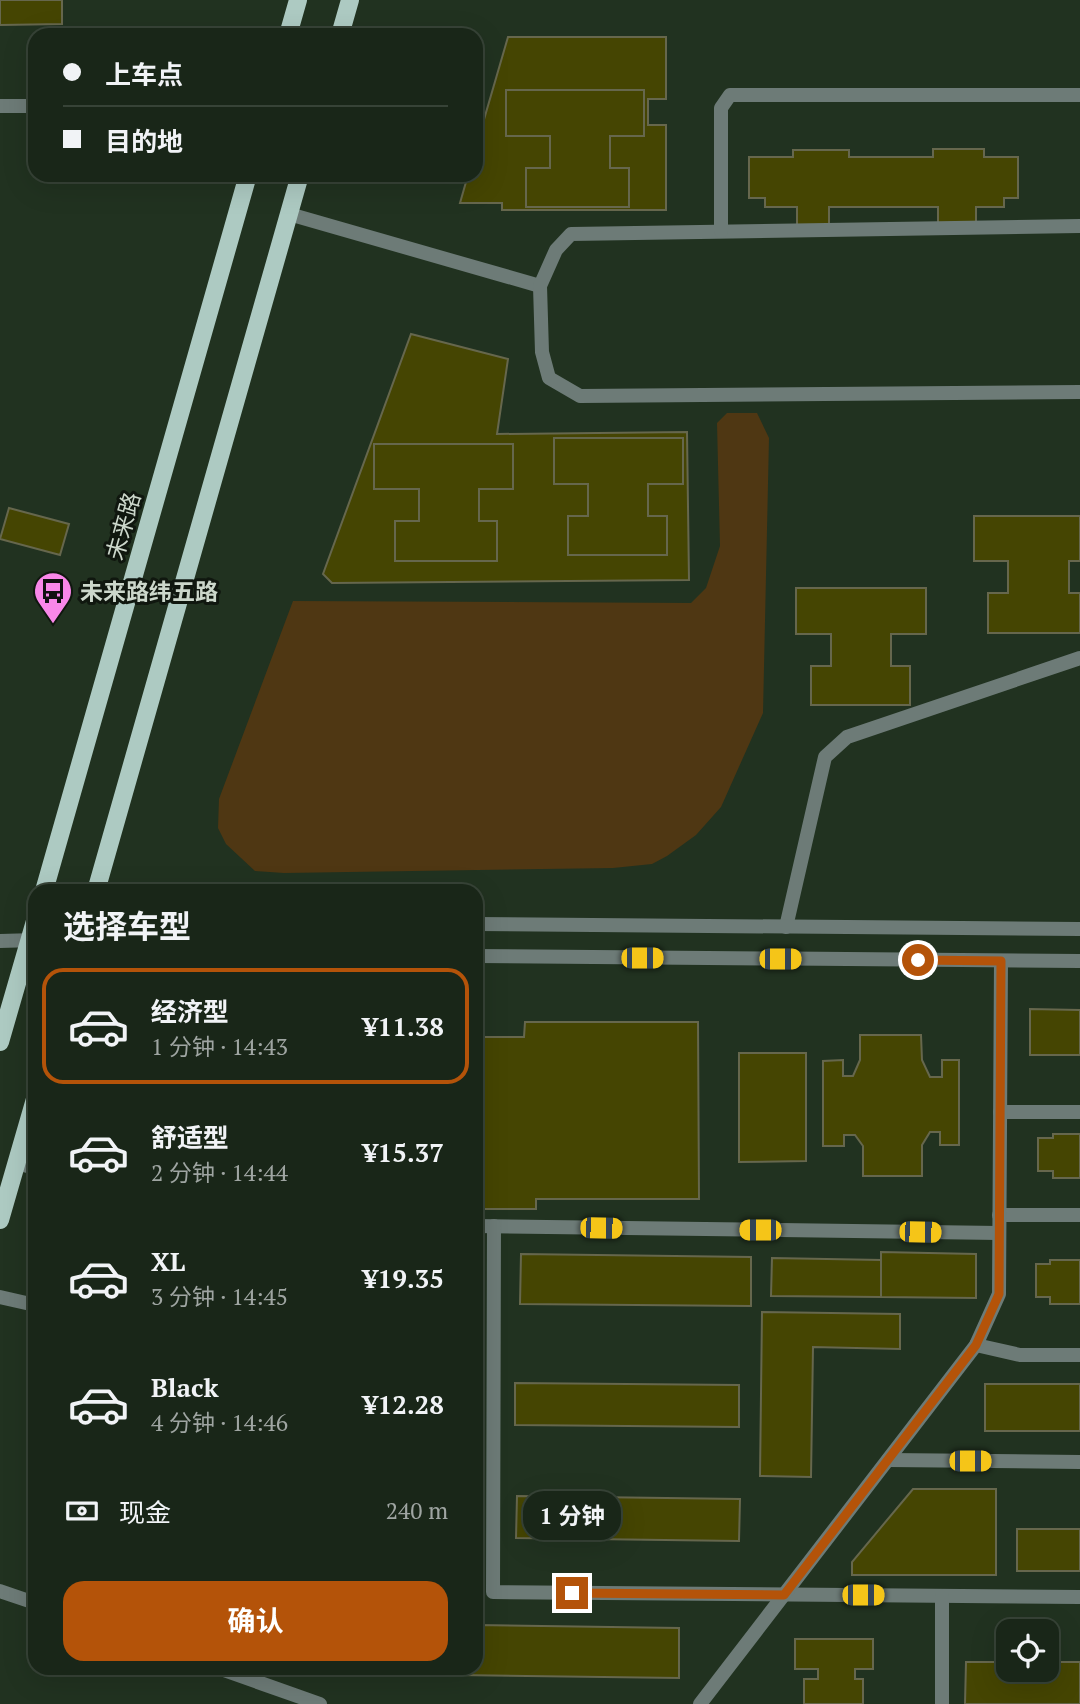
<!DOCTYPE html>
<html lang="zh">
<meta charset="utf-8">
<style>
:root{--surface:#192618;--page:#263225;--text:#f1f3f6;--muted:#9fa5a2;--line:#374337;--accent:#b45309}
body{margin:0;font-family:"PT Serif","Noto Sans SC",serif;background:var(--page);color:var(--text);height:100vh;display:flex;flex-direction:column;font-size:26px;white-space:nowrap}
*{box-sizing:border-box;margin:0}
p{font-size:23px;color:var(--muted)}
.icon{flex:none;width:38px;height:38px;fill:none;stroke:currentColor;stroke-width:2;stroke-linecap:round;stroke-linejoin:round}
.map{position:relative;flex:1;overflow:hidden}
.drawer{position:absolute;left:28px;top:884px;width:455px;height:791px;display:flex;flex-direction:column;background:var(--surface);border-radius:21px;box-shadow:0 7px 28px #0002,0 0 0 2px var(--line)}
.drawer>*{flex:none}
.guide{position:absolute;left:28px;top:28px;width:455px;height:154px;border-radius:21px;box-shadow:0 7px 28px #0002,0 0 0 2px var(--line);display:grid;align-content:center;height:154px;padding:0 35px;background:var(--surface)}
.buttons{position:absolute;left:996px;top:1619px;display:grid;gap:14px}
.buttons a{display:grid;place-items:center;width:63px;height:63px;border-radius:14px;background:var(--surface);box-shadow:0 7px 28px #0002,0 0 0 2px var(--line);font-size:35px}
.end{position:absolute;width:32px;height:32px;margin:-16px;border:9px solid #b45309;background:#fff;box-shadow:0 0 0 4px #fff}
.from{border-radius:50%}
.bubble{position:absolute;height:49px;border-radius:21px;background:var(--surface);box-shadow:0 7px 28px #0002,0 0 0 2px var(--line);font-size:23px;font-weight:700;line-height:49px;text-align:center}
.car{position:absolute;width:21px;height:42px;margin:-21px -10px;border-radius:9px;box-shadow:0 0 5px 2px #0007;background:linear-gradient(#f5c518 24%,#345 0 40%,#f5c518 0 76%,#345 0 86%,#f5c518 0)}
.guide b{display:flex;align-items:center;gap:24px;height:66px;font-size:26px}
.guide b+b{border-top:2px solid var(--line)}
.guide i{width:18px;height:18px;background:var(--text)}
ul{padding:0;list-style:none}
li{display:flex;align-items:center;gap:21px;height:116px;margin:0 14px 10px;padding:0 21px;border:4px solid transparent;border-radius:21px}
li div{flex:1}
li b{display:block;font-size:26px}
li em{font-style:normal;font-weight:700}
li.selected{border-color:var(--accent)}
li>.icon{width:63px;height:63px;stroke-width:1.5}
h2{padding:0 35px;font-size:32px;line-height:84px}
.pay{display:flex;align-items:center;gap:18px;height:77px;padding:0 35px;font-size:26px}
.pay p{margin-inline-start:auto}
.primary-button{display:flex;gap:14px;margin-top:auto;padding:14px 35px}
.primary-button a{flex:1;height:80px;border-radius:21px;background:var(--accent);color:#fff;font-size:28px;font-weight:700;line-height:80px;text-align:center}
.map>svg:first-child{display:block}
.green{fill:#4f3713}
.building{fill:#454502;stroke:#66674d;stroke-width:2}
.lines{fill:none;stroke-linecap:round;stroke-linejoin:round}
.service{stroke:#6d7b77;stroke-width:14}
.minor{stroke:#6d7b77;stroke-width:14}
.tertiary{stroke:#6d7b77;stroke-width:14}
.primary{stroke:#adcac2;stroke-width:18}
.route{stroke:#b45309;stroke-width:9}
.labels{text-anchor:middle;dominant-baseline:central;stroke-width:6;stroke-linejoin:round;paint-order:stroke}
.street-label{font-size:23px;fill:#ccd7cb;stroke:#10170f}
.poi-label{font-size:23px;font-weight:bold;fill:#ccd7cb;stroke:#10170f;text-anchor:start}
</style>
<div class="map">
<svg width="1080" height="1704" viewBox="0 0 1080 1704">
<rect width="100%" height="100%" fill="#213220"/>
<!-- green -->
<polygon class="green" points="727,413 757,413 769,438 763,713 721,807 696,835 667,856 652,864 613,868 284,873 255,871 226,844 218,828 219,799 293,601 691,603 706,588 720,546 717,423"/>
<!-- building -->
<g class="building">
<polygon points="0,0 62,0 62,24 0,25"/>
<polygon points="508,37 666,37 666,99 648,99 648,125 666,125 666,210 502,210 502,203 460,203 468,175 476,175 476,147"/>
<polygon points="506,90 644,90 644,136 610,136 610,168 629,168 629,207 526,207 526,168 550,168 550,136 506,136"/>
<polygon points="933,149 984,149 984,157 1018,157 1018,198 1004,198 1004,207 976,207 976,228 938,228 938,207 829,207 829,228 797,228 797,207 765,207 765,198 749,198 749,157 793,157 793,150 849,150 849,157 933,157"/>
<polygon points="411,334 508,359 497,434 687,432 689,580 332,583 323,574"/>
<polygon points="554,438 683,438 683,484 648,484 648,516 667,516 667,555 568,555 568,516 588,516 588,484 554,484"/>
<polygon points="374,444 513,444 513,489 479,489 479,521 497,521 497,561 395,561 395,521 419,521 419,489 374,489"/>
<polygon points="9,508 69,524 60,555 0,539"/>
<polygon points="974,516 1080,516 1080,561 1069,561 1069,593 1080,593 1080,633 988,633 988,593 1008,593 1008,561 974,561"/>
<polygon points="796,588 926,588 926,634 891,634 891,666 910,666 910,705 811,705 811,666 831,666 831,634 796,634"/>
<polygon points="1030,1009 1080,1010 1080,1055 1030,1055"/>
<polygon points="525,1022 698,1022 699,1199 536,1199 536,1209 476,1209 476,1037 524,1037"/>
<polygon points="860,1035 921,1035 922,1060 930,1077 942,1077 942,1060 959,1060 959,1145 940,1145 940,1132 930,1132 922,1145 922,1176 863,1176 863,1146 855,1135 844,1135 844,1146 823,1146 823,1061 843,1060 843,1076 853,1076 860,1060"/>
<polygon points="739,1053 806,1053 806,1161 739,1162"/>
<polygon points="1053,1134 1080,1134 1080,1178 1053,1178 1053,1171 1038,1171 1038,1138 1053,1138"/>
<rect x="476" y="1252" width="2" height="46"/>
<polygon points="881,1252 976,1254 976,1298 881,1297"/>
<polygon points="521,1254 751,1257 751,1306 520,1304"/>
<polygon points="772,1258 881,1260 881,1297 771,1296"/>
<polygon points="1050,1260 1080,1260 1080,1304 1050,1304 1050,1297 1036,1297 1036,1264 1050,1264"/>
<polygon points="762,1312 900,1314 900,1349 813,1347 811,1477 760,1476"/>
<polygon points="515,1383 739,1385 739,1427 515,1425"/>
<rect x="985" y="1384" width="95" height="47"/>
<polygon points="913,1489 996,1489 996,1575 852,1575 852,1562"/>
<polygon points="517,1496 740,1499 739,1541 516,1538"/>
<rect x="476" y="1502" width="3" height="47"/>
<rect x="1017" y="1529" width="63" height="42"/>
<polygon points="476,1625 679,1628 679,1678 456,1675 456,1668 476,1668"/>
<polygon points="795,1639 873,1639 873,1669 855,1669 855,1679 863,1679 863,1704 804,1704 804,1679 818,1679 818,1669 795,1669"/>
<polygon points="966,1662 1008,1662 1008,1670 1046,1670 1046,1662 1080,1662 1080,1704 965,1704"/>
</g>
<g class="lines">
<!-- service -->
<g class="service">
<polyline points="289,214 540,286"/>
<polyline points="1080,226 571,234 556,250 540,286 542,352 549,378 580,396 1080,392"/>
<polyline points="721,231 721,108 730,95 1080,95"/>
<polyline points="786,927 825,757 847,737 1080,658"/>
<polyline points="1000,1112 1080,1112"/>
<polyline points="16,1163 35,1168"/>
<polyline points="999,1215 1080,1215"/>
<polyline points="476,1226 999,1233"/>
<polyline points="494,1226 493,1592 1080,1597"/>
<polyline points="0,1297 35,1305"/>
<polyline points="976,1345 1020,1355 1080,1355"/>
<polyline points="888,1460 1080,1462"/>
<polyline points="700,1704 976,1345 999,1294 1001,961"/>
<polyline points="942,1704 942,1596"/>
</g>
<!-- minor -->
<g class="minor">
<polyline points="0,106 35,106"/>
<polyline points="0,1591 35,1603"/>
<polyline points="218,1668 320,1704"/>
</g>
<!-- tertiary -->
<g class="tertiary">
<polyline points="476,924 1080,929"/>
<polyline points="0,941 35,940"/>
<polyline points="476,956 1080,961"/>
</g>
<!-- primary -->
<g class="primary">
<polyline points="288,35 298,0"/>
<polyline points="340,35 350,0"/>
<polyline points="44,891 248,175"/>
<polyline points="96,891 300,175"/>
<polyline points="0,1042 35,921"/>
<polyline points="0,1220 35,1099"/>
</g>
</g>
<g class="lines">
<!-- route -->
<polyline class="route" points="572,1593 784,1595 976,1345 999,1294 1001,961 918,960"/>
</g>
<!-- icons -->
<defs>
<symbol id="bus-pin" viewBox="-11 -11 22 30"><path d="M0 17L-7.5 6A9.5 9.5 0 1 1 7.5 6Z" fill="#f987e9" stroke="#10170f"/><path d="M-5-6H5V4H4V6H2V4H-2V6H-4V4H-5ZM-3.5-4V0h7V-4ZM-3.5 1.2v1.5H-2V1.2ZM2 1.2v1.5H3.5V1.2Z" fill="#111"/></symbol>
</defs>
<g fill-rule="evenodd">
<use href="#bus-pin" x="31" y="569" width="44" height="60"/>
</g>
<g class="labels">
<!-- street labels -->
<g class="street-label">
<text transform="translate(123 526) rotate(-74)">未来路</text>
</g>
<!-- poi labels -->
<g class="poi-label">
<text x="80" y="591">未来路纬五路</text>
</g>
</g>
</svg>
<div class="buttons">
<a><svg class="icon" aria-label="locate" viewBox="0 0 24 24"><circle cx="12" cy="12" r="6"/><path d="M12 2v4M12 18v4M2 12h4M18 12h4"/></svg></a>
</div>
<i class="end from" style="left:918px;top:960px"></i>
<i class="end" style="left:572px;top:1593px"></i>
<div class="bubble" style="left:523px;top:1491px;width:98px">1 分钟</div>
<i class="car" style="left:642px;top:958px;rotate:90deg"></i>
<i class="car" style="left:780px;top:959px;rotate:90deg"></i>
<i class="car" style="left:601px;top:1228px;rotate:91deg"></i>
<i class="car" style="left:760px;top:1230px;rotate:270deg"></i>
<i class="car" style="left:920px;top:1232px;rotate:91deg"></i>
<i class="car" style="left:970px;top:1461px;rotate:90deg"></i>
<i class="car" style="left:863px;top:1595px;rotate:90deg"></i>
<div class="guide">
<b><i class="from"></i>上车点</b>
<b><i></i>目的地</b>
</div>
<section class="drawer">
<h2>选择车型</h2>
<ul>
<li class="selected"><svg class="icon" aria-label="car" viewBox="0 0 24 24"><path d="M5 17H2v-5l4-1 3-4h7l3 4 3 1v5h-3M9 17h6M6 11h13"/><circle cx="7" cy="17" r="2"/><circle cx="17" cy="17" r="2"/></svg><div><b>经济型</b><p>1 分钟 · 14:43</p></div><em>¥11.38</em></li>
<li><svg class="icon" aria-label="car" viewBox="0 0 24 24"><path d="M5 17H2v-5l4-1 3-4h7l3 4 3 1v5h-3M9 17h6M6 11h13"/><circle cx="7" cy="17" r="2"/><circle cx="17" cy="17" r="2"/></svg><div><b>舒适型</b><p>2 分钟 · 14:44</p></div><em>¥15.37</em></li>
<li><svg class="icon" aria-label="car" viewBox="0 0 24 24"><path d="M5 17H2v-5l4-1 3-4h7l3 4 3 1v5h-3M9 17h6M6 11h13"/><circle cx="7" cy="17" r="2"/><circle cx="17" cy="17" r="2"/></svg><div><b>XL</b><p>3 分钟 · 14:45</p></div><em>¥19.35</em></li>
<li><svg class="icon" aria-label="car" viewBox="0 0 24 24"><path d="M5 17H2v-5l4-1 3-4h7l3 4 3 1v5h-3M9 17h6M6 11h13"/><circle cx="7" cy="17" r="2"/><circle cx="17" cy="17" r="2"/></svg><div><b>Black</b><p>4 分钟 · 14:46</p></div><em>¥12.28</em></li>
</ul>
<div class="pay"><svg class="icon" aria-label="cash" viewBox="0 0 24 24"><path d="M3 7h18v10H3z"/><circle cx="12" cy="12" r="2"/></svg>现金<p>240 m</p></div>
<div class="primary-button"><a>确认</a></div>
</section>
</div>
